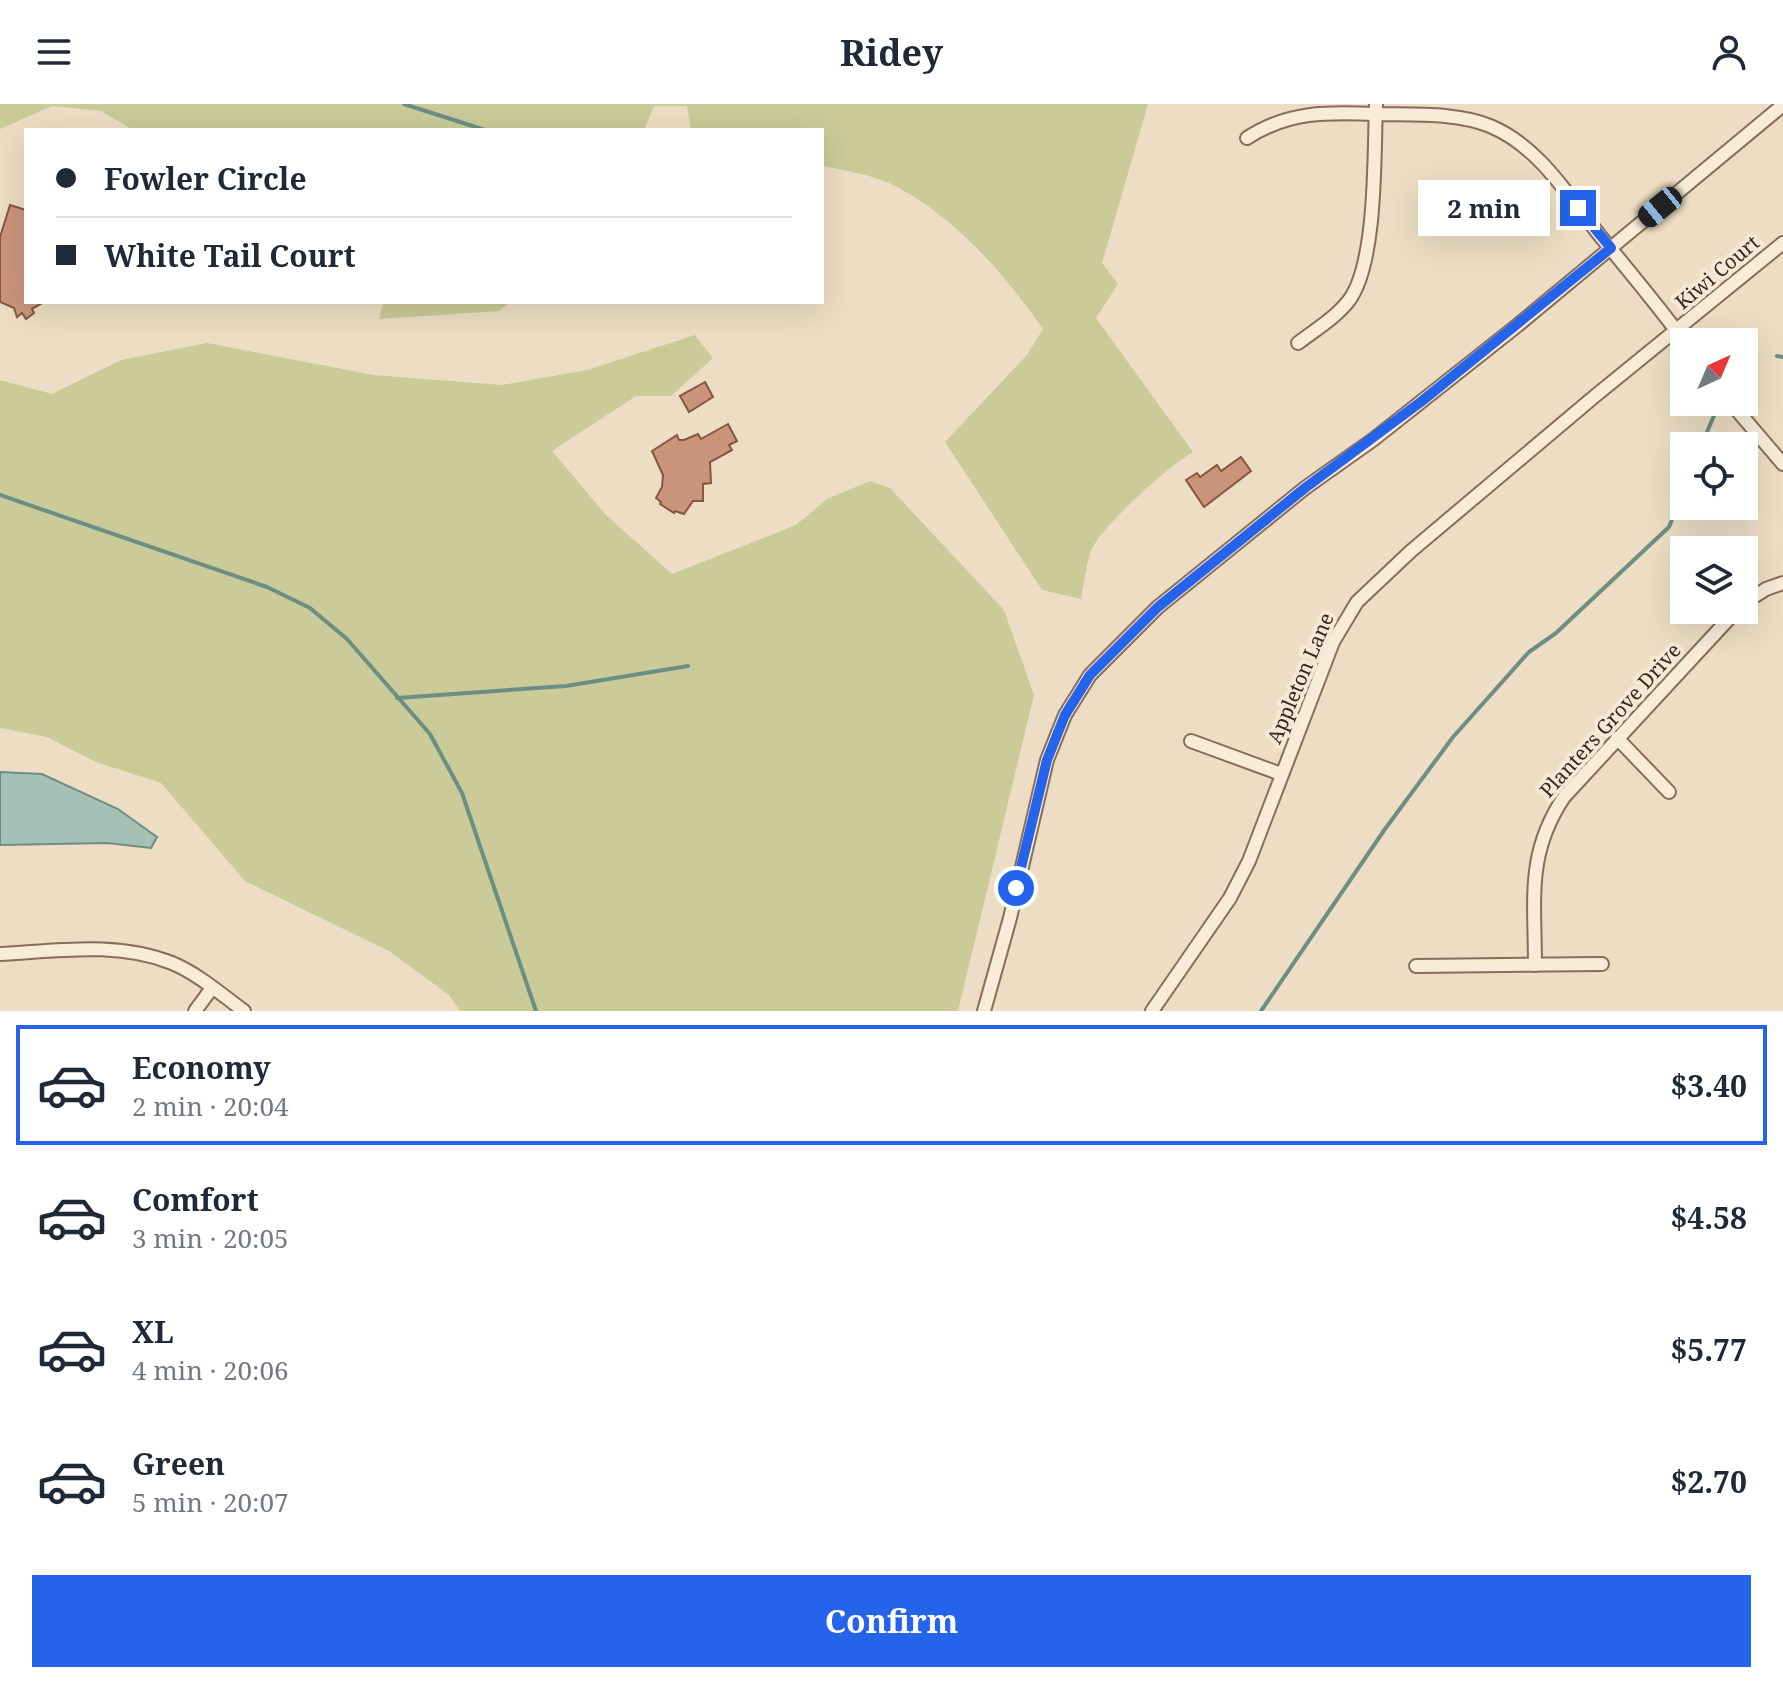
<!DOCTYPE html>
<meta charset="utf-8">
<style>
:root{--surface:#fff;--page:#f6f6f7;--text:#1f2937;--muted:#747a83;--line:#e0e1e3;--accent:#2563eb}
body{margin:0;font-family:"Noto Serif",serif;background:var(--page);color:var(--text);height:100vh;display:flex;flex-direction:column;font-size:30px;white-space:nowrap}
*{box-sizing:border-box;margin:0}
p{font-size:26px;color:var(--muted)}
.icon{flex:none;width:44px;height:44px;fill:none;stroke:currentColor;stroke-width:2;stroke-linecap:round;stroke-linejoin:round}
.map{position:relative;height:907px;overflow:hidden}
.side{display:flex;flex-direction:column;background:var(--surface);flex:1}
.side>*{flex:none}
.guide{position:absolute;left:24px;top:24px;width:800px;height:176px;border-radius:0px;box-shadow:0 8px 32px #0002;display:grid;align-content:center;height:176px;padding:0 32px;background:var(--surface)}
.needle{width:52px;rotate:44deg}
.controls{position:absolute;left:1670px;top:224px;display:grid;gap:16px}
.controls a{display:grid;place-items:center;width:88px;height:88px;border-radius:0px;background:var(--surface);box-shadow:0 8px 32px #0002;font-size:40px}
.end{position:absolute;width:36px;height:36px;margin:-18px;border:10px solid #2563eb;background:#fff;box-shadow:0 0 0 4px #fff}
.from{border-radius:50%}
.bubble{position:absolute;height:56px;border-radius:0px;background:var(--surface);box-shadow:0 8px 32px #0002;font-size:26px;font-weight:700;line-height:56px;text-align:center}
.car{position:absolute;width:24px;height:48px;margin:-24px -12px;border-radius:10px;box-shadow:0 0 6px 2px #0007;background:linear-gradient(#222 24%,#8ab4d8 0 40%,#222 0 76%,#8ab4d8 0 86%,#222 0)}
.guide b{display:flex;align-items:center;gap:28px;height:76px;font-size:30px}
.guide b+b{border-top:2px solid var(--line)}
.guide i{width:20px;height:20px;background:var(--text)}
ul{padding:14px 0 0;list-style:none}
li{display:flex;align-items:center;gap:24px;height:120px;margin:0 16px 12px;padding:0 16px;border:4px solid transparent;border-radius:0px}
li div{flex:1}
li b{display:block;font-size:30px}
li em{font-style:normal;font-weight:700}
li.current{border-color:var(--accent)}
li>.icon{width:72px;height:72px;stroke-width:1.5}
.action{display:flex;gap:16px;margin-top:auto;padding:16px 32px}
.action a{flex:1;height:92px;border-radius:0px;background:var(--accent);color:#fff;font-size:32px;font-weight:700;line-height:92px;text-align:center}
header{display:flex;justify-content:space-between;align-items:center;height:104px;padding:0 32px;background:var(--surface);font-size:36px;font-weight:700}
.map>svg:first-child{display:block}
.green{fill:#cacb99}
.water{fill:#a6c0b6;stroke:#6d8e83;stroke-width:2}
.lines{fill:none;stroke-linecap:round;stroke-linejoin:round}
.stream{stroke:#6d8e83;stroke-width:4}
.building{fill:#ca947b;stroke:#865642;stroke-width:2}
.minor-casing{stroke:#876e5b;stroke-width:16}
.minor{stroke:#f8ebd8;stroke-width:12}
.route{stroke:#2563eb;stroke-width:10}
.labels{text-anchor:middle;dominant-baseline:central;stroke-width:8;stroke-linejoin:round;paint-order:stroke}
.street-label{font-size:20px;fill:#38281f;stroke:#f5e8d4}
</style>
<header><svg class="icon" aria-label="menu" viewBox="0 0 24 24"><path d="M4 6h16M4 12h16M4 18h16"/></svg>Ridey<svg class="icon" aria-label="person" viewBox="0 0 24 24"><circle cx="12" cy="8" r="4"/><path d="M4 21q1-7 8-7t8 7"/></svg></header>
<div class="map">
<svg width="1783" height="907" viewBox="0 0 1783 907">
<rect width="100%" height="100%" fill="#edddc4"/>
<!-- green -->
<g class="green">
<path d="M0,0H1148L1102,159L1118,180L1096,214L1193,348C1170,361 1100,423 1091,447C1086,462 1084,479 1081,495L1042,486L945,338L1026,252L1043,225C1005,171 958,116 899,84C878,72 845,66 822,62V26H691L687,2H654L644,26H133L101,7L52,2L0,25Z"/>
<polygon points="383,198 510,198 499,207 379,215"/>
<polygon points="695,231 713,254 671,292 636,292 552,347 606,411 672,470 796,421 827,395 870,377 890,384 1004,506 1034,591 958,907 460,907 449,891 389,847 245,777 161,679 96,658 47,633 0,624 0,276 52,290 121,256 207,239 373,271 502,281 587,266"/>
</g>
<!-- water -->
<polygon class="water" points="0,668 42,670 118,705 157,733 151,744 107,739 0,741"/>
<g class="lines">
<!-- stream -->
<g class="stream">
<polyline points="404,0 485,26"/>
<polyline points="1777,252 1783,253"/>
<polyline points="1701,342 1716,307"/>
<polyline points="0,391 267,483 310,504 347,535 430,630 462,689 536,907"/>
<polyline points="397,594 566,582 688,562"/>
<polyline points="1261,907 1385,725 1453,633 1529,548 1556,529 1669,423 1684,386"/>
</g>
</g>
<!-- building -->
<g class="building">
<polygon points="10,101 26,106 26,198 44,198 32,205 34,209 26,215 22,209 17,213 14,204 0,198 0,133"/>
<polygon points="705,278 713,293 689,308 680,292"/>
<polygon points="728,320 737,337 729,341 732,346 710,358 711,379 703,380 703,397 693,397 684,410 675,407 674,409 660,400 661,398 656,394 662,383 663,371 652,347 677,331 679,336 684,336 698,330 701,335"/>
<polygon points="1241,353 1251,367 1204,403 1186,376 1197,369 1200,373 1217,361 1221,367"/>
</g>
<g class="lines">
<defs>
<g id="minor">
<path d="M1247,34C1288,7 1328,8 1375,10C1412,11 1456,8 1490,22C1539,42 1569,93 1601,133C1630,168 1658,202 1685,238"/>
<path d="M1298,239C1315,226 1337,213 1350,195C1377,156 1374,49 1376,0"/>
<polyline points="1730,298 1783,360"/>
<polyline points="1744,499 1766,485 1783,479"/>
<polyline points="1617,634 1669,688"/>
<polyline points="1191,637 1281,670"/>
<path d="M0,850C57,847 117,837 172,859C198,870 221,890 244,907"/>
<path d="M1535,861C1535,795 1526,750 1564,693L1737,506"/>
<polyline points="1416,862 1602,860"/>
<polyline points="195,907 212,884"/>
<polyline points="984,907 1010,814 1047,656 1065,611 1090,571 1158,503 1305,384 1374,335 1518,221 1783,1"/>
<polyline points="1152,907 1230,794 1249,757 1333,538 1357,498 1411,447 1595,292 1783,139"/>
</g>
</defs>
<!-- minor casing -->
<use href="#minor" class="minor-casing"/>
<!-- minor -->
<use href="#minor" class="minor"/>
</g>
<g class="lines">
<!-- route -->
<polyline class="route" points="1016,784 1047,656 1065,611 1090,571 1158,503 1305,384 1422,297 1611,144 1578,104"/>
</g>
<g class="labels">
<!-- street labels -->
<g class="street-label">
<text transform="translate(1717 168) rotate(-40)">Kiwi Court</text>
<text transform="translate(1300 574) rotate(-67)">Appleton Lane</text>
<text transform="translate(1610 616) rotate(-48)">Planters Grove Drive</text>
</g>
</g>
</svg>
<div class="controls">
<a><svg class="needle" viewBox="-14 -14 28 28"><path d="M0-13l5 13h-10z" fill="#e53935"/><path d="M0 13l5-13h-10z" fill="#747a83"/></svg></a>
<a><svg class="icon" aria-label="locate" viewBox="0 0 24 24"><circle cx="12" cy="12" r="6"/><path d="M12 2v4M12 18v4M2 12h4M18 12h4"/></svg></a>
<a><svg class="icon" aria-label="layers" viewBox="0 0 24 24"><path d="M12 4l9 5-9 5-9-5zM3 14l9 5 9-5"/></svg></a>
</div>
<i class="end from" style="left:1016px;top:784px"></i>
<i class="end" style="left:1578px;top:104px"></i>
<div class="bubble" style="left:1418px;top:76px;width:132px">2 min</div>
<i class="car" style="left:1660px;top:103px;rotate:231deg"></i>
<div class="guide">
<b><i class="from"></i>Fowler Circle</b>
<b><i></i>White Tail Court</b>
</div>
</div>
<section class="side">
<ul>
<li class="current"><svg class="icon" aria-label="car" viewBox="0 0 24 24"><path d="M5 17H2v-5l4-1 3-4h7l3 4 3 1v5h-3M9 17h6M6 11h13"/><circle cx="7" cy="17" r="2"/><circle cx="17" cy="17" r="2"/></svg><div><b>Economy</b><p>2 min · 20:04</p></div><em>$3.40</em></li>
<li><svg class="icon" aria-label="car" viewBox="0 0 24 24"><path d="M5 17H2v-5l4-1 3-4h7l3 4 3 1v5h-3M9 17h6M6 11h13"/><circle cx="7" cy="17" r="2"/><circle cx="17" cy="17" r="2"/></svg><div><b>Comfort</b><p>3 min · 20:05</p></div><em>$4.58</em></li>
<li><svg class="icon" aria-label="car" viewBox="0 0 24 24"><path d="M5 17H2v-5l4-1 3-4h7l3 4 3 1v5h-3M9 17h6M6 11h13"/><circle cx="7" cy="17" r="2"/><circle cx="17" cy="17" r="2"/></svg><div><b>XL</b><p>4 min · 20:06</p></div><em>$5.77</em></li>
<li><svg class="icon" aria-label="car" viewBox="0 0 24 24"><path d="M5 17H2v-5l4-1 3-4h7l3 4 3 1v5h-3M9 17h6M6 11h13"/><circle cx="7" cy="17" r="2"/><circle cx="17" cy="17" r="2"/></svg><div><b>Green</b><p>5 min · 20:07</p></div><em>$2.70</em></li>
</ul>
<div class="action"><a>Confirm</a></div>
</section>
